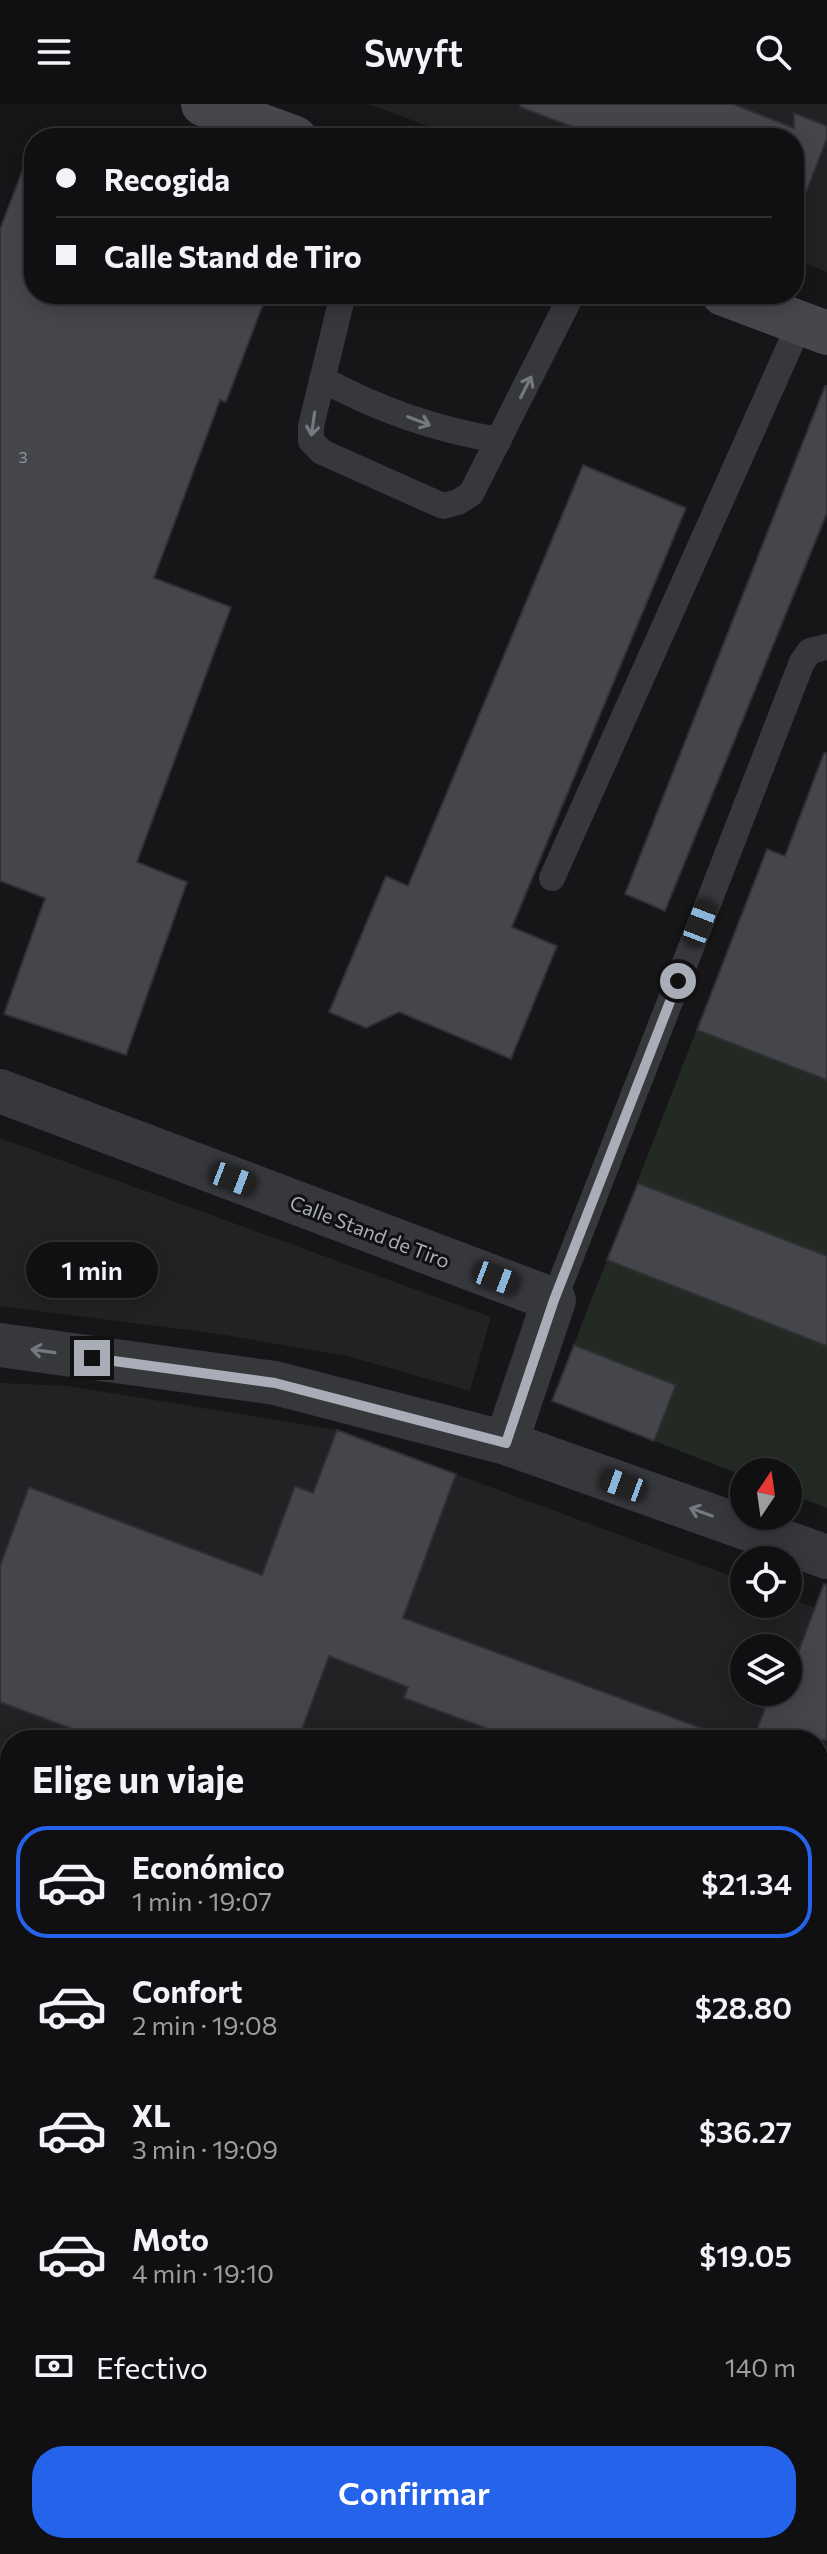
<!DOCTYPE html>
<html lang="es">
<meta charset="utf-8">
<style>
:root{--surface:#101012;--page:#19191b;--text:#f1f3f6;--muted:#9c9d9f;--line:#303032;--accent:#2563eb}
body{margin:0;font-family:Commissioner,sans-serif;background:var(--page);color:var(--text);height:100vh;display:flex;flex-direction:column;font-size:30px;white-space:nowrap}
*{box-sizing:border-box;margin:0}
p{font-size:26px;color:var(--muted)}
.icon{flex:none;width:44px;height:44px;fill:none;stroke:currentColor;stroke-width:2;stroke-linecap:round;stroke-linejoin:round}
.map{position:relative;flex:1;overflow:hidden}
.details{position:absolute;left:0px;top:1626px;width:828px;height:824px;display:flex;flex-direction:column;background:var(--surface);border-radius:32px 32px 0 0;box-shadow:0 4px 20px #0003,0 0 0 2px var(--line)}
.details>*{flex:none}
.guide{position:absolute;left:24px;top:24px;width:780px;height:176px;border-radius:32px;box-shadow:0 4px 20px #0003,0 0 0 2px var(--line);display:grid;align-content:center;height:176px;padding:0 32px;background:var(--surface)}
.needle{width:52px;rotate:13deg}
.tools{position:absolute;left:730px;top:1354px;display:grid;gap:16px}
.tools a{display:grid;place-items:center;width:72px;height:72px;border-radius:50%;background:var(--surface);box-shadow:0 4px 20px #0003,0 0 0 2px var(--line);font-size:40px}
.end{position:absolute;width:36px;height:36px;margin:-18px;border:10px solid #a9adb7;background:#111;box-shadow:0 0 0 4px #111}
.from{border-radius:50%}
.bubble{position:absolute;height:56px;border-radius:28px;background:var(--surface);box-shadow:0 4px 20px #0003,0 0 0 2px var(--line);font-size:26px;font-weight:600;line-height:56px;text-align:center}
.car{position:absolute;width:24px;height:48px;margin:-24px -12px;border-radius:10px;box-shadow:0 0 6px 2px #0007;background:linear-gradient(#222 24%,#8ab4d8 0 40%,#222 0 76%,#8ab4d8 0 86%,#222 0)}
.guide b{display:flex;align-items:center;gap:28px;height:76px;font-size:30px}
.guide b+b{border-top:2px solid var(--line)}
.guide i{width:20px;height:20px;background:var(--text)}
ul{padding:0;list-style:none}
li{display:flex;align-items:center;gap:24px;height:112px;margin:0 16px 12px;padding:0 16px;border:4px solid transparent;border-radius:32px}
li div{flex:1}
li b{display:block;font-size:30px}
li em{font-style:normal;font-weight:600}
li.on{border-color:var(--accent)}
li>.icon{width:72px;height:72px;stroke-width:1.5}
h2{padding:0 32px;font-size:36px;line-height:96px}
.pay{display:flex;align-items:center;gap:20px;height:88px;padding:0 32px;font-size:30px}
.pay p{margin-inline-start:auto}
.action{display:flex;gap:16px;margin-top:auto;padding:16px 32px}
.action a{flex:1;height:92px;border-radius:32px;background:var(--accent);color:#fff;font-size:32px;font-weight:600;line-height:92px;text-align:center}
header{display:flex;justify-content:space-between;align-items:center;height:104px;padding:0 32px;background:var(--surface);font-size:36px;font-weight:600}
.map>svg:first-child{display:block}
.built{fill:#222225;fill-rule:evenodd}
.grass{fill:#232a24}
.park{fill:url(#park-crowns)}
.building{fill:#45464b;stroke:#303034;stroke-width:2}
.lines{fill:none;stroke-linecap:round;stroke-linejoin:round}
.lane{stroke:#37383c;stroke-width:26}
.street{stroke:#37383c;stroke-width:44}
.secondary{stroke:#46474c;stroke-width:44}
.oneway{stroke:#767880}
.route{stroke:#a9adb7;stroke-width:10}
.labels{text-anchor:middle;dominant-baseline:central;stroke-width:6;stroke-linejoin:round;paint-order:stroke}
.number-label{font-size:16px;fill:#90939c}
.street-label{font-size:20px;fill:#a9adb7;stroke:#111113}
</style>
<header><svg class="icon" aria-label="menu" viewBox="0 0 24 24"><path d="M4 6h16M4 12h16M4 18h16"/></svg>Swyft<svg class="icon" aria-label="search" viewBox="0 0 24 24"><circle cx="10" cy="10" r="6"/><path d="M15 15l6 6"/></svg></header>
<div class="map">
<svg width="827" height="2450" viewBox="0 0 827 2450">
<defs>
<pattern id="park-crowns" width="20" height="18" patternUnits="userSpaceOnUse" patternTransform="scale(2)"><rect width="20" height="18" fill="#232a24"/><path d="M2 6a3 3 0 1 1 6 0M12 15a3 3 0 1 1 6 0" fill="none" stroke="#404642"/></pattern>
</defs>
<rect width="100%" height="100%" fill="#161618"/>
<!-- built -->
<g class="built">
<polygon points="368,0 827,0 827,168 794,155 794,34 461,34"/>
<polygon points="0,1034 491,1213 470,1287 347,1252 219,1230 0,1202"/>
<path d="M0,1279L68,1282L337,1326L744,1477V1500H788V1494L827,1508V1680L818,1704V1636H10V2075L0,2069ZM744,1544H788V1588H744Z"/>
</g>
<!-- grass -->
<polygon class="grass" points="767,745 827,768 827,1404 788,1389 788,1368 744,1368 744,1372 552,1297"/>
<!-- park -->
<polygon class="park" points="0,2123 10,2128 10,2440 362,2440 371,2450 0,2450"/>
<!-- building -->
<g class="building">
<polygon points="521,0 733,0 794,24 794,9 827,22 827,34 797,112 794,112 794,34 601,34 520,3"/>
<polygon points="31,44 34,44 34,190 267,190 226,298 220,296 154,474 231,503 137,758 187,778 126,951 4,910 45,794 0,777 0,125"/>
<polygon points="825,282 827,282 827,409 665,807 625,790"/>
<polygon points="583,361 686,404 512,823 557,842 511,955 399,908 366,924 329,908 386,772 408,782"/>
<polygon points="824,649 827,649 827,976 697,926 767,745 785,752"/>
<polygon points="638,1079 827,1152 827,1242 607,1156"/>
<polygon points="574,1241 676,1281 654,1337 552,1297"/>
<polygon points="337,1326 456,1370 403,1514 723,1632 723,1636 518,1636 404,1594 408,1583 329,1552 298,1636 102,1636 0,1598 0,1462 29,1383 262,1471 295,1382 313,1389"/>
<polygon points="824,1480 827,1481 827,1636 753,1636 771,1588 788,1588 788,1575"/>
</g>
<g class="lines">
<!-- lane -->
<g class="lane">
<polyline points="343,190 311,322 311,337 322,348 443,402 458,398 471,390 572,190"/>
<path d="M322,275C377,305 436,326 499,336"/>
<polyline points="552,774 800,219"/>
<polyline points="554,1196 802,558 810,547 827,543"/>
</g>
<!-- street -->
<g class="street">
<polyline points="0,987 554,1196 506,1339"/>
<polyline points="0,1241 275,1279 506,1339 827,1453"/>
<polyline points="818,1780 827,1758"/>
<polyline points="0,2112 10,2117"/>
<polyline points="385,2440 394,2450"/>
<polyline points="555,2450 558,2440"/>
</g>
<!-- secondary -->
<g class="secondary">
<polyline points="203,0 295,34"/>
<polyline points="723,190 827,229"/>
</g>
</g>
<!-- one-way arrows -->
<defs><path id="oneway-shaft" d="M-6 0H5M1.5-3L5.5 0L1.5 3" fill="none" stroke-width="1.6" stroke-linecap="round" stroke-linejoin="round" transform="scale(2)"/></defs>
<g class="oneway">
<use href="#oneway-shaft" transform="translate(526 283) rotate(-63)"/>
<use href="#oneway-shaft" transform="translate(419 317) rotate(21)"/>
<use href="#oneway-shaft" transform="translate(313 320) rotate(98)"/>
<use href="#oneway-shaft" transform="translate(43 1247) rotate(-172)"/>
<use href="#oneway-shaft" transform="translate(701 1408) rotate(-160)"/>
</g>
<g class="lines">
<!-- route -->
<polyline class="route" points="92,1254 275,1279 506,1339 554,1196 678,877"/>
</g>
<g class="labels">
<!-- number labels -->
<g class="number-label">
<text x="23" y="352">3</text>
</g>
<!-- street labels -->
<g class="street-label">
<text transform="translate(370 1127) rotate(21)">Calle Stand de Tiro</text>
</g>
</g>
</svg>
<div class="tools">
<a><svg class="needle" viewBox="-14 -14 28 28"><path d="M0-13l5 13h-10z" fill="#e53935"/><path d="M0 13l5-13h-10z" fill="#9c9d9f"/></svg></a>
<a><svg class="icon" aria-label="locate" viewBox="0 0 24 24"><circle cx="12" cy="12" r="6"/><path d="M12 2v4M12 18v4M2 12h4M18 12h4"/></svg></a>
<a><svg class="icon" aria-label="layers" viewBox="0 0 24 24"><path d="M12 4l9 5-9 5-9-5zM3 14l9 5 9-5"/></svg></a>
</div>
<i class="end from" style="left:678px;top:877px"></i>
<i class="end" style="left:92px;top:1254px"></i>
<div class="bubble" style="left:26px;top:1138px;width:132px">1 min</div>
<i class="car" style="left:700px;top:819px;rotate:21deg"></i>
<i class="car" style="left:233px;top:1075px;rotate:111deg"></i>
<i class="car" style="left:496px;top:1174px;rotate:111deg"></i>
<i class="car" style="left:623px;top:1381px;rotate:290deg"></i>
<div class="guide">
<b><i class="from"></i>Recogida</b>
<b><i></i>Calle Stand de Tiro</b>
</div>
<section class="details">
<h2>Elige un viaje</h2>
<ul>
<li class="on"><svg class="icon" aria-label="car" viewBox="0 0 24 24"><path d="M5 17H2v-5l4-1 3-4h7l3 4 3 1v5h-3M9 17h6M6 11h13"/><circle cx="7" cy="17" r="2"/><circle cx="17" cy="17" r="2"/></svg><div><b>Económico</b><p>1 min · 19:07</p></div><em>$21.34</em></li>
<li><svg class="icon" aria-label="car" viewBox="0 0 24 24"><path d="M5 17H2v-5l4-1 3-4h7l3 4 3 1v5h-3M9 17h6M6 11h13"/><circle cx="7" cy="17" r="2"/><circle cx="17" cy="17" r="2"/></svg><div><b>Confort</b><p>2 min · 19:08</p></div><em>$28.80</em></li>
<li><svg class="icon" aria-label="car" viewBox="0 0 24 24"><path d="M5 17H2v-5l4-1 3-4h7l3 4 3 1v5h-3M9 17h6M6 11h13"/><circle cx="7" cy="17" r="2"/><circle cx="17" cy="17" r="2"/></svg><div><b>XL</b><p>3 min · 19:09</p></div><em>$36.27</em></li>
<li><svg class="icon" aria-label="car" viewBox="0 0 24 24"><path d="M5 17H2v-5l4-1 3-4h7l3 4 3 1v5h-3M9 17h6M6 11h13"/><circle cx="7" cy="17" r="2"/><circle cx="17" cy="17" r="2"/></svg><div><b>Moto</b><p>4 min · 19:10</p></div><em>$19.05</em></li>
</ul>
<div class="pay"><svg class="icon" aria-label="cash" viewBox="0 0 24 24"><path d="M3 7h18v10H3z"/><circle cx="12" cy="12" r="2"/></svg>Efectivo<p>140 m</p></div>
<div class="action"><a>Confirmar</a></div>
</section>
</div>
